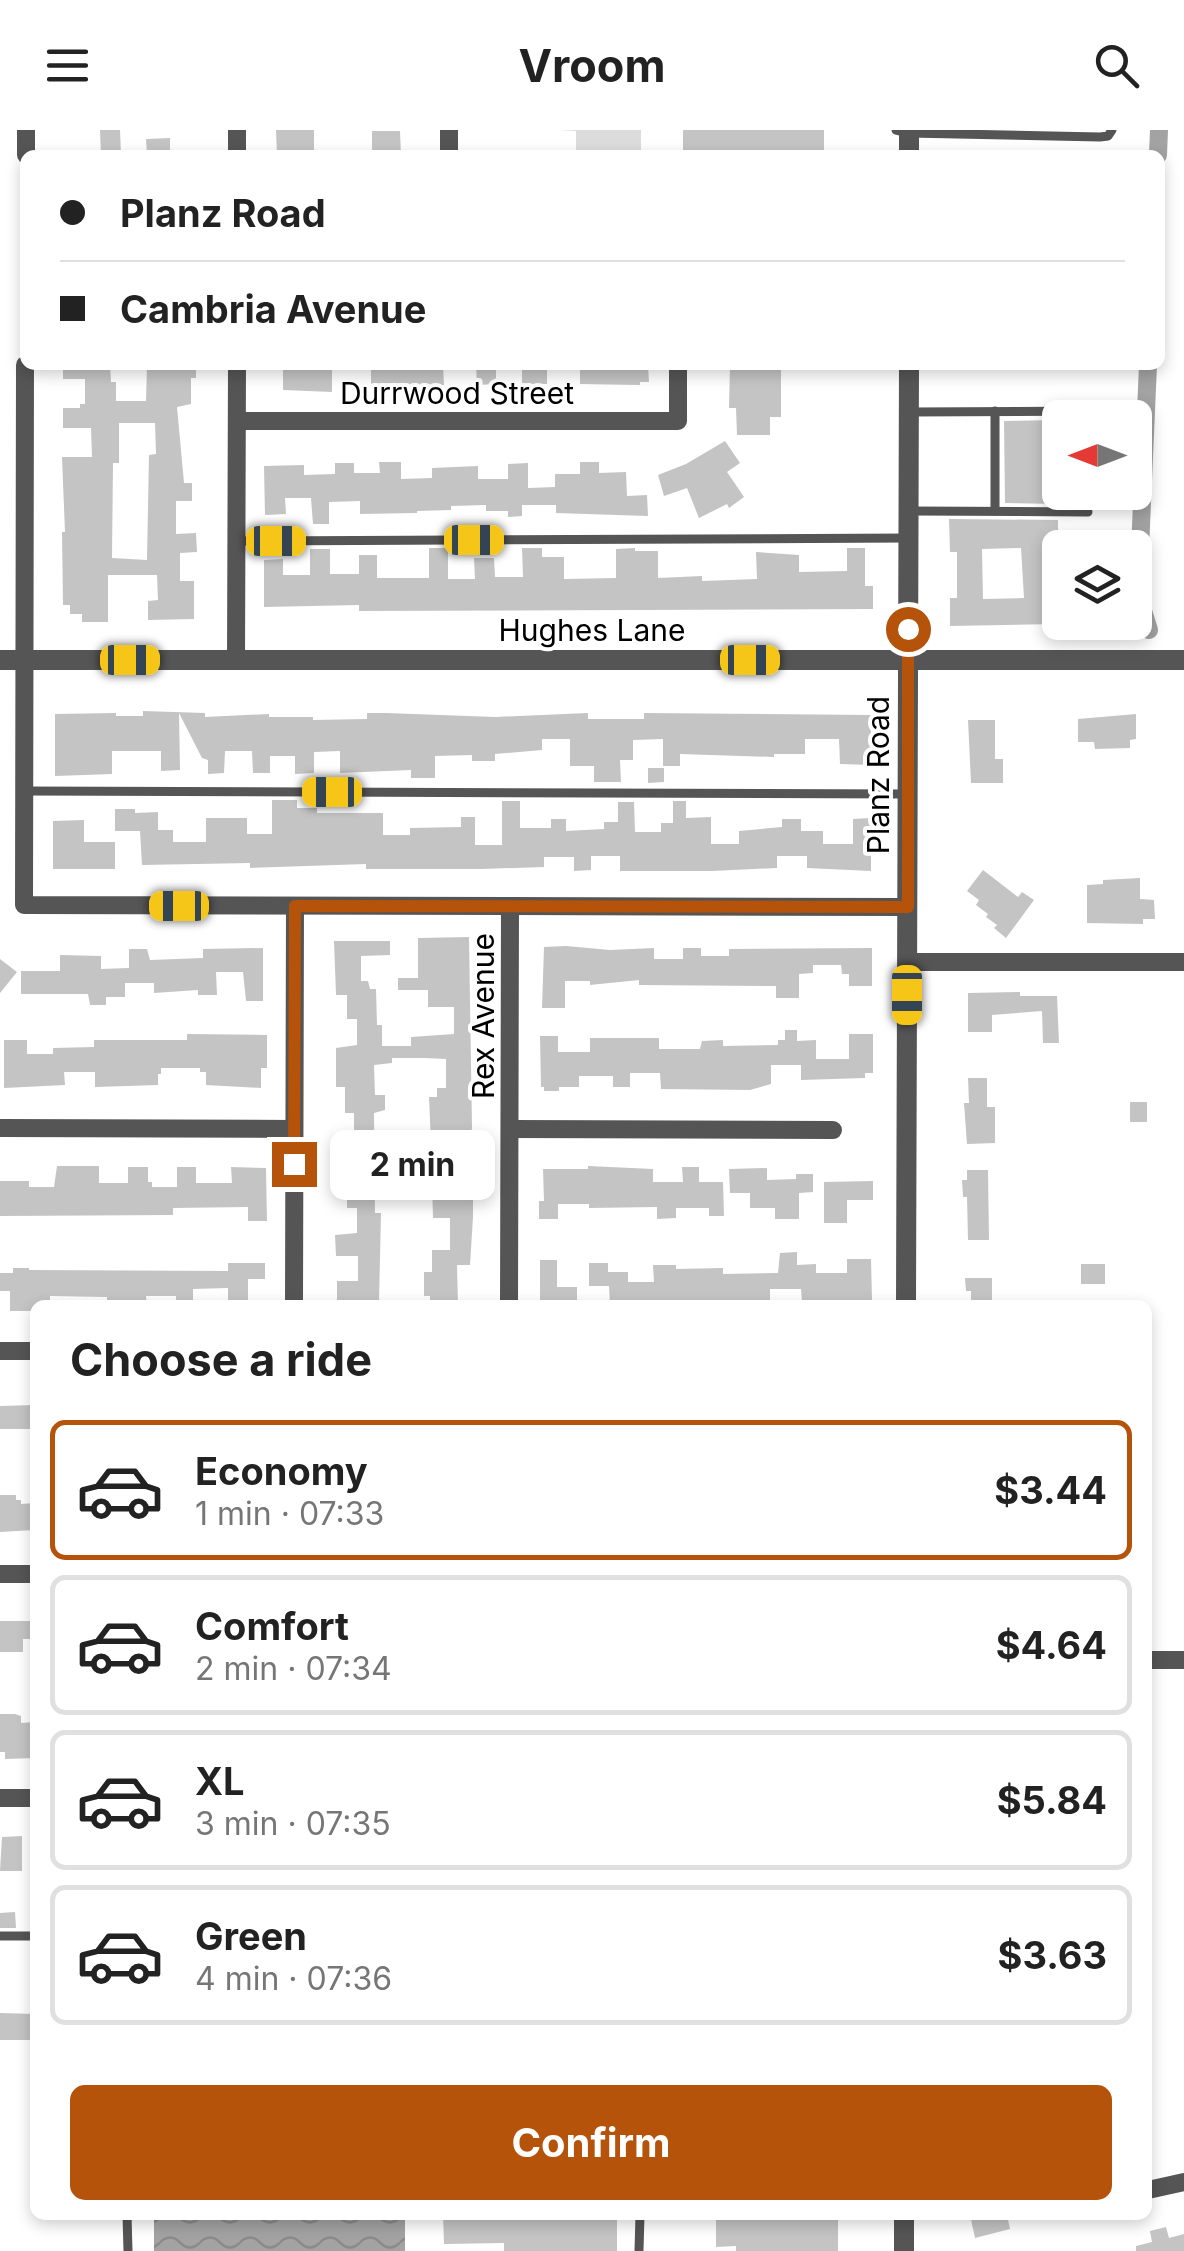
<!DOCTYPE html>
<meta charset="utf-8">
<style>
:root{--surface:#fff;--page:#f6f6f6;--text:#222;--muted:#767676;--line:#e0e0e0;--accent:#b45309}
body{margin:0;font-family:Inter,sans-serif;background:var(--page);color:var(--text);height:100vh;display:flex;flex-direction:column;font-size:38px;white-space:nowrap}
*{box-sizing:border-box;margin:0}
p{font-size:32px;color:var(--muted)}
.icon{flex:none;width:55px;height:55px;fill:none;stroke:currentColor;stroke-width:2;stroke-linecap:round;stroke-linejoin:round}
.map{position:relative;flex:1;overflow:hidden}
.side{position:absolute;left:30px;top:1170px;width:1122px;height:920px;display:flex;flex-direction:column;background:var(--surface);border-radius:15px;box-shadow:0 5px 15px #0003}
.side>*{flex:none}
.guide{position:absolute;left:20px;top:20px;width:1145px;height:220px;border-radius:15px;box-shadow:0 5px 15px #0003;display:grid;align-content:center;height:220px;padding:0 40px;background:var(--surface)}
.needle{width:65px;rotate:270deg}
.tools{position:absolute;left:1042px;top:270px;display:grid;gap:20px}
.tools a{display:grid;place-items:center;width:110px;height:110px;border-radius:15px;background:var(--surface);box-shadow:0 5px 15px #0003;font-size:50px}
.end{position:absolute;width:45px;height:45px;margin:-22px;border:12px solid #b45309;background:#fff;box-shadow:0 0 0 5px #fff}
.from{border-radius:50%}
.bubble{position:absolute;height:70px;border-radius:15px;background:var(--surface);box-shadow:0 5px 15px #0003;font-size:32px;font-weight:700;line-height:70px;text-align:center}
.car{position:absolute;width:30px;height:60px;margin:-30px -15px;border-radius:12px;box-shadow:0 0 8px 2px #0007;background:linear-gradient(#f5c518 24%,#345 0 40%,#f5c518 0 76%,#345 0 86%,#f5c518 0)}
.guide b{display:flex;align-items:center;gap:35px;height:95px;font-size:38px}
.guide b+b{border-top:2px solid var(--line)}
.guide i{width:25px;height:25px;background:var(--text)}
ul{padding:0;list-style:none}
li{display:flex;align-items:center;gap:30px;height:140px;margin:0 20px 15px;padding:0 20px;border:5px solid var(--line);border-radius:15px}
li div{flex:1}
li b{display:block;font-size:38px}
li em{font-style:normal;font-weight:700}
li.current{border-color:var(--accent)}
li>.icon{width:90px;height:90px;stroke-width:1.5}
h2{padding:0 40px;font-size:45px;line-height:120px}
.action{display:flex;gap:20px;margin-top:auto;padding:20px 40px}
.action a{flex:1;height:115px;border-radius:15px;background:var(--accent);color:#fff;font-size:40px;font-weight:700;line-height:115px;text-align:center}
header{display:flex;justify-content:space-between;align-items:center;height:130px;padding:0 40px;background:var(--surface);font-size:45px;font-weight:700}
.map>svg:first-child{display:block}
.park{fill:#dcdcdc}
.water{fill:url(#water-waves)}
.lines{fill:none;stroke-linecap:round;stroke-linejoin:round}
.canal{stroke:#a3a3a3;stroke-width:18}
.building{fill:#c4c4c4;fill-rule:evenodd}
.service{stroke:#555;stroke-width:9}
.minor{stroke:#555;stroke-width:18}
.tertiary{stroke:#555;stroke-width:20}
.route{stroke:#b45309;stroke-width:12}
.labels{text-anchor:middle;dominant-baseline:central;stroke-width:8;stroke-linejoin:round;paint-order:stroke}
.street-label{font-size:30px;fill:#000;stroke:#fff}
</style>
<header><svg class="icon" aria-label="menu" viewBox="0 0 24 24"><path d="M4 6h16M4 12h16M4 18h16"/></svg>Vroom<svg class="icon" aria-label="search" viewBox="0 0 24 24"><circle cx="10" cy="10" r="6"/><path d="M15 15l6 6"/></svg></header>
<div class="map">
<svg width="1184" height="2121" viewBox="0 0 1184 2121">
<defs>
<pattern id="water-waves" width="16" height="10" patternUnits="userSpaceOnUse" patternTransform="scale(2.5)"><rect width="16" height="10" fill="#a3a3a3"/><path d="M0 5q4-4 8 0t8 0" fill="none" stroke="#8b8b8b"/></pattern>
</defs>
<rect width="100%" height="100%" fill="#fff"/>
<!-- park -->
<polygon class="park" points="559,0 641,0 641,25 576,25 576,1"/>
<!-- water -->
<rect class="water" x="154" y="2085" width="251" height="36"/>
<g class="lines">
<!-- canal -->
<g class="canal">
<polyline points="1158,25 1159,0"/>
<polyline points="1148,235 1138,465 1149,500"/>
</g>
</g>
<!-- building -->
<g class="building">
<polygon points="100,0 120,0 121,25 101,25"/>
<polygon points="276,0 314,0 314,25 277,25"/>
<polygon points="683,0 824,0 824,25 683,24"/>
<polygon points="372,1 400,1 401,25 372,25"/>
<polygon points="170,8 170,25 147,25 146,9"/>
<path d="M63,235H110L111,252H116V271H146L147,235H196V248H191V274L177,277L184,353H192V371H176V404L196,403L197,422L180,423V451H194V489L148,490V471L158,470L157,445H108V492H82V484H70V475H63L62,402H65L62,327H92L91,298H63V278H80V274H85V249H63ZM119,293H155L156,324L149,325L147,430L112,428L113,333H119Z"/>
<polygon points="283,235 332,235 332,262 283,260"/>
<polygon points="371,235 443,235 444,255 371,254"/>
<polygon points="476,235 496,235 496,254 477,255"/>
<rect x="522" y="235" width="25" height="19"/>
<polygon points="580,235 648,235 649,252 640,252 640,255 580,254"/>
<polygon points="730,235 781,235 781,287 770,287 770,305 737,305 736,278 729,278"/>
<polygon points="1060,290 1058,374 1005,373 1004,291"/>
<polygon points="725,311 740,333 727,342 744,367 729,378 727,374 699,388 687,358 664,366 658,345 686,334"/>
<polygon points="379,332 401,332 401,349 432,348 432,338 478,336 478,349 508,349 508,334 528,333 528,358 555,357 555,344 580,344 580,332 599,332 599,343 626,342 627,366 647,365 648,386 556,383 556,375 522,375 522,386 508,387 508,381 486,381 486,375 451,376 451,380 417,381 417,383 360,384 360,371 329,372 329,394 313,394 311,368 285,368 286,384 265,385 264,336 304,335 304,345 335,344 335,333 354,333 354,343 380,343"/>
<path d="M949,389L1058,390V403H1070L1071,418H1060V478H1056V494L950,496V468H957V422H950ZM1021,418L1024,468L983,469L982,419Z"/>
<polygon points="429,418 448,418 448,449 475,449 474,428 494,428 495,447 523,447 522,418 542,418 542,427 564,427 564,449 616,448 616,419 635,418 635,421 658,421 658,448 702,446 702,451 757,449 756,422 799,425 799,442 847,441 847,418 865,418 865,456 873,456 873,479 359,481 359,475 264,477 264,430 283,429 283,445 310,445 310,419 330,419 330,444 359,444 359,425 377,425 377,448 429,448"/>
<polygon points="143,581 205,583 205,587 269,584 269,587 313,587 313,590 367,589 367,583 386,583 495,587 588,583 588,589 644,589 644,583 871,585 871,635 840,634 839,609 805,609 805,624 774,624 774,627 680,624 680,636 663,636 663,609 633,610 633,630 620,630 621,652 594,652 594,636 570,636 570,609 542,609 542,620 495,624 495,631 472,631 472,625 435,626 435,648 411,648 411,640 340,643 340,621 314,622 314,643 295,644 295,626 270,626 270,643 253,643 252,621 225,621 224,643 208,644 208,630 202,628 179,583 180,640 161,641 161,621 112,621 112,644 55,646 55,584 116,583 116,586 143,586"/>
<polygon points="1136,584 1136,609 1130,610 1130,618 1095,619 1094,612 1078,612 1078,589"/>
<polygon points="968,590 995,590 995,629 1003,629 1003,653 971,653"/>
<polygon points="648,638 664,638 664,652 648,653"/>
<polygon points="272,670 297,670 297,678 317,678 317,683 383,683 383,705 410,705 410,698 461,697 461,687 475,687 475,715 502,715 502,671 520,671 520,698 551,698 551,689 566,689 566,701 604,699 604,692 618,692 618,672 634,672 635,702 661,702 661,693 673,693 673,671 686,671 686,688 711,687 711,714 739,714 739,701 782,697 782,689 801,689 801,701 823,701 823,714 853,714 853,689 871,688 871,741 807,738 807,726 777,726 777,738 712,741 620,741 620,726 591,726 591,740 574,741 574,727 544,727 544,737 481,739 366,739 366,734 250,738 250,733 142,735 140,701 115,701 115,679 135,679 135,683 158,682 158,700 173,700 173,712 206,712 206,688 247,688 247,704 272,704"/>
<polygon points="84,690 84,712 115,712 115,739 53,739 53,691"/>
<polygon points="983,740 1018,767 1022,762 1034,770 1006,808 994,798 997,795 986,787 988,784 976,775 979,770 967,761"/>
<polygon points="1140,748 1140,769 1154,770 1155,789 1143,789 1143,794 1087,793 1087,755 1103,754 1103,750"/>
<polygon points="469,807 472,997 470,1030 458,1030 459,1064 473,1064 473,1087 470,1135 457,1135 458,1175 430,1175 430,1166 424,1166 424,1142 432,1142 432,1120 450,1120 450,1088 433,1088 432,1053 426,1053 426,1036 432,1036 429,967 437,967 437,958 446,958 446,929 425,928 392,928 392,933 374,935 375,965 385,965 385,980 374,983 375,1083 381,1083 379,1171 337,1171 337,1151 358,1151 358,1126 336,1126 335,1105 357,1103 357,1078 347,1078 347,1053 336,1053 335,1010 354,1010 354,983 345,983 345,957 336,957 336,918 357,915 357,889 347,889 347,865 336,865 334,811 390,811 390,825 361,826 361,851 368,851 370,859 376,859 377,895 382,895 382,916 411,916 411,907 454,904 454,877 428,877 428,860 398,860 398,848 418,848 418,808"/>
<polygon points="566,816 610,820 654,818 654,829 683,829 683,818 701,818 701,826 729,826 729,819 872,818 872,856 849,856 849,844 842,844 841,835 813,835 813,843 799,844 799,868 776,868 776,856 639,855 639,850 590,855 590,851 565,851 565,878 542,878 544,817"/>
<polygon points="263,818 263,871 246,871 243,842 216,842 217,865 198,865 198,860 154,863 154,853 125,853 125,867 106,867 106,875 90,875 88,864 21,864 21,841 60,841 60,825 101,826 101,839 129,838 129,819 147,819 150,830 203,828 203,819"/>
<polygon points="0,829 17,842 0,863"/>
<polygon points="1020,862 1020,866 1057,866 1059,913 1043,913 1042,881 992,885 992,902 968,902 968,863"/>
<polygon points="785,900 797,900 797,911 816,910 816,929 849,929 849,904 873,904 873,943 865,943 865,948 801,950 801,935 771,935 771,954 750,960 661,959 660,943 630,943 630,957 613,957 613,946 579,946 579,957 559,957 559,961 544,961 544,957 541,957 540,906 558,906 558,922 590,922 590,908 659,908 659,919 700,919 702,911 723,910 723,916 778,915 778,910 785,910"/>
<polygon points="187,904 267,905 267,938 261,938 261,958 206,955 206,942 200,942 200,938 161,938 161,944 158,944 158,955 95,957 95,942 64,942 65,955 4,958 4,910 27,910 27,924 53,924 53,918 94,917 94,910 187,910"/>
<polygon points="968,948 987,948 987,977 995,977 995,1013 967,1014 964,973 969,973"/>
<rect x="1130" y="972" width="17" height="20"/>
<polygon points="57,1036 99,1036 99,1053 128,1053 128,1037 148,1037 148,1052 152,1052 152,1057 177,1057 177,1037 196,1037 196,1053 232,1053 231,1037 266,1038 267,1091 248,1091 248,1077 173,1078 173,1085 0,1086 0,1051 29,1051 29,1057 54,1057"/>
<polygon points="588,1036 653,1039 653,1052 683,1052 682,1037 699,1037 699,1052 723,1052 724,1086 709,1086 709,1078 676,1078 676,1088 657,1089 657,1077 589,1078 589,1074 558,1074 558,1089 539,1089 539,1071 544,1071 543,1039 588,1039"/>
<polygon points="767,1038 767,1050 796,1049 796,1044 813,1044 813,1062 799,1063 799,1089 775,1089 775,1078 750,1078 750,1063 730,1063 729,1039"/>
<polygon points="967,1040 988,1040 989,1110 968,1110 967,1067 963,1067 962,1050 967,1050"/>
<polygon points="873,1051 873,1070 847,1070 847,1093 824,1093 824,1052"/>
<polygon points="797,1122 797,1135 816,1134 816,1143 847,1143 847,1129 871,1129 872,1170 802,1172 801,1159 770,1159 770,1175 610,1175 609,1156 589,1156 589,1133 608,1133 608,1142 628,1142 628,1152 654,1152 653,1135 676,1135 676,1139 723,1138 723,1144 778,1143 780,1123"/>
<polygon points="540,1130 557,1130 557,1157 577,1157 577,1175 540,1175"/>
<polygon points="228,1133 265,1133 265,1149 248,1149 248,1175 228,1175 228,1158 193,1159 193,1175 176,1175 176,1166 146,1166 147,1175 107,1175 107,1167 50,1166 50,1175 35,1175 35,1179 30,1181 10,1181 10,1161 0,1161 0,1143 13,1143 13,1138 29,1138 29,1140 228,1141"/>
<rect x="1081" y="1134" width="24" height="20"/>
<polygon points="965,1148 992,1148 992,1175 971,1175 971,1161 966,1161"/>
<polygon points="35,1275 35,1299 0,1299 0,1276"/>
<polygon points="0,1365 16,1365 16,1370 21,1370 21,1374 35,1373 35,1400 0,1402"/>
<polygon points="0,1491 35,1491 35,1509 23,1509 23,1522 0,1522"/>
<polygon points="0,1584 15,1584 21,1586 21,1593 35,1592 35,1628 5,1629 5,1622 0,1622"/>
<polygon points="22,1706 22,1741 0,1741 2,1707"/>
<polygon points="15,1782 16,1798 0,1798 0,1783"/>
<polygon points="0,1883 35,1884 35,1910 0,1910"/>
<polygon points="443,2085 617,2085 617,2121 504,2121 504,2113 444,2114"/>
<polygon points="716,2085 838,2085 838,2121 736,2121 736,2116 716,2117"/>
<polygon points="970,2085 1007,2085 1010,2099 975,2108"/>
<polygon points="1166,2097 1169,2108 1184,2104 1184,2121 1136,2121 1136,2116 1152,2112 1150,2101"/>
</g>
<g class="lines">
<!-- service -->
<g class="service">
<polyline points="896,0 909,3 1100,7 1108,6 1112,0"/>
<polyline points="995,281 995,381"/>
<polyline points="911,282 1096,281"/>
<polyline points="911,381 1088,382"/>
<polyline points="236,411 908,408"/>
<polyline points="24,661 907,664"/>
<polyline points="0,1806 35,1806"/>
<polyline points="127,2085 128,2121"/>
<polyline points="639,2121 640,2085"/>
</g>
<!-- minor -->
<g class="minor">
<polyline points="26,25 26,0"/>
<polyline points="237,25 237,0"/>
<polyline points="449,25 449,0"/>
<polyline points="25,235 24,775 907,777"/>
<polyline points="237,291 678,291 678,235"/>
<polyline points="236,530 237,235"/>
<polyline points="907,832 1184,832"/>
<polyline points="0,998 294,999"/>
<polyline points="510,999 833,1000"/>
<polyline points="294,1175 295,776"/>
<polyline points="509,1175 510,776"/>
<polyline points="0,1221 35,1221"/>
<polyline points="0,1444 35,1444"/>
<polyline points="1148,1530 1184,1530"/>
<polyline points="0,1668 35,1668"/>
<polyline points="1148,2060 1184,2052"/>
</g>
<!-- tertiary -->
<g class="tertiary">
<polyline points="909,25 909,0"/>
<polyline points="0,530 1184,530"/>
<polyline points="906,1175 909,235"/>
<polyline points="904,2121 904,2085"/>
</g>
</g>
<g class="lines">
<!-- route -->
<polyline class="route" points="294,1034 295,776 908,777 908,499"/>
</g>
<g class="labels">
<!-- street labels -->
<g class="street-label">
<text x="457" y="263">Durrwood Street</text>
<text x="592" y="500">Hughes Lane</text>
<text transform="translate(878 645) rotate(-90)">Planz Road</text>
<text transform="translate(483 886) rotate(-90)">Rex Avenue</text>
</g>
</g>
</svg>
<div class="tools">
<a><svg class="needle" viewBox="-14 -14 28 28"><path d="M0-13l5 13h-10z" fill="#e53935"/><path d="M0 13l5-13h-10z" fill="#767676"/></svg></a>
<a><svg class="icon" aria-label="layers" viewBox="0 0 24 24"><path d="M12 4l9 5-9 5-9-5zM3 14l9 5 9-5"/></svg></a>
</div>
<i class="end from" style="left:908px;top:499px"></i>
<i class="end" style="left:294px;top:1034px"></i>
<div class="bubble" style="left:330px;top:1000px;width:165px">2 min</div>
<i class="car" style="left:474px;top:410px;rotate:90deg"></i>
<i class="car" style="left:276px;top:411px;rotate:90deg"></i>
<i class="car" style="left:130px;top:530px;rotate:90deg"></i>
<i class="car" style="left:750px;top:530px;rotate:90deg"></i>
<i class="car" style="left:332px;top:662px;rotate:270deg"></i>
<i class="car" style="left:179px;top:776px;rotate:270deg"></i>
<i class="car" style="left:907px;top:865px;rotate:180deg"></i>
<div class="guide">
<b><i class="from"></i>Planz Road</b>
<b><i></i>Cambria Avenue</b>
</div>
<section class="side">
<h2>Choose a ride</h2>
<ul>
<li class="current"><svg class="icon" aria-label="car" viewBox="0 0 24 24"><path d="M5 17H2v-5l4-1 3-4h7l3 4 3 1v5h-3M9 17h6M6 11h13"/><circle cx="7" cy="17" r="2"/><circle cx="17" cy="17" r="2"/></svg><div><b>Economy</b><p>1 min · 07:33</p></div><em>$3.44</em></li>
<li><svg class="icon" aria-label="car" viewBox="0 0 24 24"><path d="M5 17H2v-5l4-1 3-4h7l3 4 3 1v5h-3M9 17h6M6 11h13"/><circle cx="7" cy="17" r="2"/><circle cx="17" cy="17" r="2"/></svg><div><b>Comfort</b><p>2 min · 07:34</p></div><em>$4.64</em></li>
<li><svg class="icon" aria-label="car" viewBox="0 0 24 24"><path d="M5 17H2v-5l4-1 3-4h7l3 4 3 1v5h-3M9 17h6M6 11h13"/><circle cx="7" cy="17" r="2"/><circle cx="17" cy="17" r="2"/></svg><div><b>XL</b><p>3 min · 07:35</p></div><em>$5.84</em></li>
<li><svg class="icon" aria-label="car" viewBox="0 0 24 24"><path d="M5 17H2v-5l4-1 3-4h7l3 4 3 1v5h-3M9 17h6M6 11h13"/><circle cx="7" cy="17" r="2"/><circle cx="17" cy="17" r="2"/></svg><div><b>Green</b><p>4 min · 07:36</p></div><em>$3.63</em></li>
</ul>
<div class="action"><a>Confirm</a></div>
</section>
</div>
